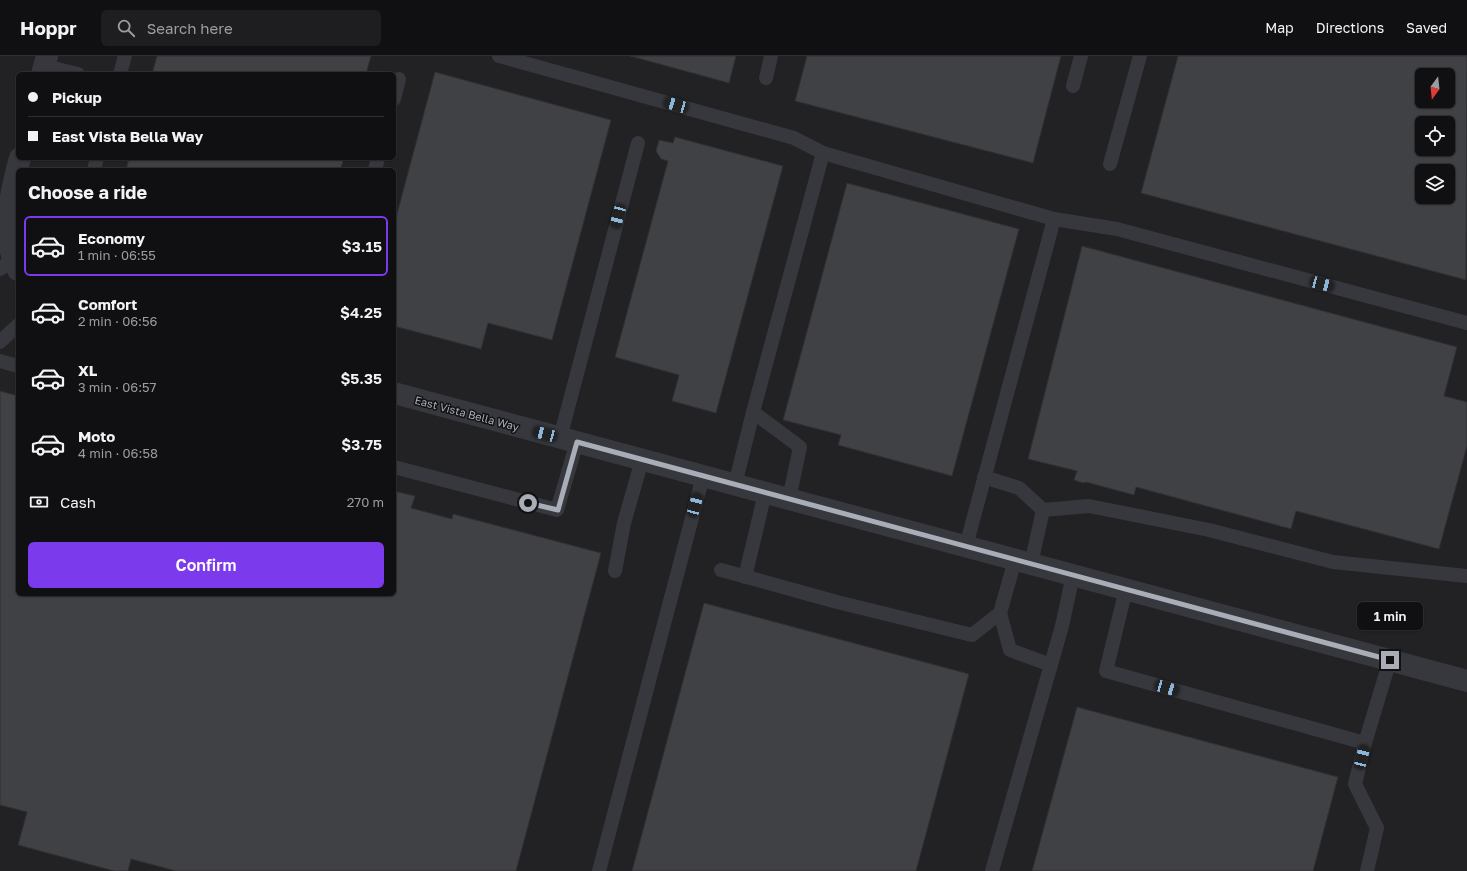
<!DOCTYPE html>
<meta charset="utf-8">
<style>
:root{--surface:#101012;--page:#1e1e20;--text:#f1f3f6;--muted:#9c9d9f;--line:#303032;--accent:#7c3aed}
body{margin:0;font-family:"Golos Text",sans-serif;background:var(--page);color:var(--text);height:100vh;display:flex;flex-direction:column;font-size:15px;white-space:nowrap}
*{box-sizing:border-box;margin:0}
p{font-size:13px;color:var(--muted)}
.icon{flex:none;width:22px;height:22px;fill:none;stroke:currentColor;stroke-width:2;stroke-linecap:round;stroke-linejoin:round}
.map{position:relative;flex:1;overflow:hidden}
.panel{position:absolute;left:16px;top:112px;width:380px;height:428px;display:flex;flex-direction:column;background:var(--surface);border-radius:6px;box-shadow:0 1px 3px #0004,0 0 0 1px var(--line)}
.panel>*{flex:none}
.top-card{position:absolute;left:16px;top:16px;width:380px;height:88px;border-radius:6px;box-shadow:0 1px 3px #0004,0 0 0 1px var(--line);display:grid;align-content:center;height:88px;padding:0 12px;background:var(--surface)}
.needle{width:26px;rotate:195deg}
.fabs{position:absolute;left:1415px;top:12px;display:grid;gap:8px}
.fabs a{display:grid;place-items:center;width:40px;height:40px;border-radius:6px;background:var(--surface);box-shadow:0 1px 3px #0004,0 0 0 1px var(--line);font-size:20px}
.end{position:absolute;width:18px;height:18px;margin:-9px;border:5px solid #a8adb8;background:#111;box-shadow:0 0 0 2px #111}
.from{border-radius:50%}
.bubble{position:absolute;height:28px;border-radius:6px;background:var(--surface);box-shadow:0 1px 3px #0004,0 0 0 1px var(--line);font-size:13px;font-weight:600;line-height:28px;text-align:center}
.car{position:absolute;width:12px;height:24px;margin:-12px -6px;border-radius:5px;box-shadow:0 0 3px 1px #0007;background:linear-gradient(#222 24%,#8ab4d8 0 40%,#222 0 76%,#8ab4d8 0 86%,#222 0)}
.top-card b{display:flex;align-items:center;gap:14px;height:38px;font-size:15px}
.top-card b+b{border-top:1px solid var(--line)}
.top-card i{width:10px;height:10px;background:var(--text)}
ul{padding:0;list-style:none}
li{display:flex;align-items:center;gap:12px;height:60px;margin:0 8px 6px;padding:0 4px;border:2px solid transparent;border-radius:6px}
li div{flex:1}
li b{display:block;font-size:15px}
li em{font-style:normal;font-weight:600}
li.selected{border-color:var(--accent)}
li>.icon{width:36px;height:36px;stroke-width:1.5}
h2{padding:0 12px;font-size:18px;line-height:48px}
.pay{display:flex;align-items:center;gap:10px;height:44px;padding:0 12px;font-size:15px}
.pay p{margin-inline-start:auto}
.primary-button{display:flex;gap:8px;margin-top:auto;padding:8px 12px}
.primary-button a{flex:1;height:46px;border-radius:6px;background:var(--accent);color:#fff;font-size:16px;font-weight:600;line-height:46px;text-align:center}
header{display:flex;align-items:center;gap:24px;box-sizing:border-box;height:56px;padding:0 20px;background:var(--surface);border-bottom:1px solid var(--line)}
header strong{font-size:19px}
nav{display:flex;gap:22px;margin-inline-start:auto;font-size:14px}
.search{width:280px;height:36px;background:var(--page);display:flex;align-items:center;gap:10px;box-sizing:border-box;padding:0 14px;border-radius:6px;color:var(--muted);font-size:15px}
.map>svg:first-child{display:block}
.built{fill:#222225;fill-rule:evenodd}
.building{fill:#404145;stroke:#303034;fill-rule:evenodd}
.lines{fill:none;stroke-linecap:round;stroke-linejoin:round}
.lane{stroke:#37383d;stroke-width:14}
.street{stroke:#37383d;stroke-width:22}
.route{stroke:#a8adb8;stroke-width:5}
.labels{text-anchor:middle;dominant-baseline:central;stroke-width:3;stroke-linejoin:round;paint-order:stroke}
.street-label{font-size:11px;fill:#a8adb8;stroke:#111113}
</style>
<header>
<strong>Hoppr</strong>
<div class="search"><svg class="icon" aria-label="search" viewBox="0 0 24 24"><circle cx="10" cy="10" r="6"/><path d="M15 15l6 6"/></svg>Search here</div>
<nav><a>Map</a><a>Directions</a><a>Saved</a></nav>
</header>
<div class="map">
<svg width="1467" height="815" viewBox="0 0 1467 815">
<rect width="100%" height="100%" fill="#161618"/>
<!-- built -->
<path class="built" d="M0,0H1467V815H0ZM18,18H394V102H18ZM1422,19H1448V45H1422ZM1422,67H1448V93H1422ZM18,114H394V538H18ZM1422,115H1448V141H1422Z"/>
<!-- building -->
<g class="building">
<polygon points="157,0 371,0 366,18 152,18"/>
<polygon points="630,0 736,0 729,27"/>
<polygon points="807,0 1061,0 1033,107 795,45"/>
<path d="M1178,0H1467L1466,224L1141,137ZM1422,19H1448V45H1422ZM1422,67H1448V93H1422ZM1422,115H1448V141H1422Z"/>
<polygon points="435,16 611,64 552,284 488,267 481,293 394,270 394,169"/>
<polygon points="675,81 783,110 716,357 672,345 679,319 615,301 668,105 661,103 656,95 659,84 673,87"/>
<polygon points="129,102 344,102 340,114 126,114"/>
<polygon points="847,127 1019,173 952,420 838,389 841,379 783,364"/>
<polygon points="1082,190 1457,291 1444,340 1467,346 1467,390 1439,493 1296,455 1291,473 1136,431 1134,439 1086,426 1083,427 1074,424 1077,415 1028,403"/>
<polygon points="0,335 18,340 18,538 394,538 394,435 415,440 411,452 452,463 453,458 601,497 516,815 176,815 131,803 128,815 114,815 18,789 27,756 0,749"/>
<polygon points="704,547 969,618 916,815 632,815"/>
<polygon points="1077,651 1338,721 1313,815 1032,815"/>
</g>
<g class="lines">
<!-- lane -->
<g class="lane">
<polyline points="499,0 794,82 823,97"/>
<polyline points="45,10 78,18"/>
<polyline points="120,18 125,0"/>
<polyline points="766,22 771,0"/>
<polyline points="1073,30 1081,0"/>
<polyline points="394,43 399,23"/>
<polyline points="1110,108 1140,0"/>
<polyline points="94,114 97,102"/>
<polyline points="375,114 378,102"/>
<polyline points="0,213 11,204"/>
<polyline points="0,286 18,269"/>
<polyline points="0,305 18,310"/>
<polyline points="753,356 800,391 789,443"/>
<polyline points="560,382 638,87"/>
<polyline points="394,411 557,454 577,386"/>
<polyline points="984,421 1019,432 1043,454 1031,508"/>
<polyline points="735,429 753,356 823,97 1054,163 1117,173 1467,267"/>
<polyline points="1043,454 1089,450 1209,474 1333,506 1467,520"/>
<polyline points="966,490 1054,163"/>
<polyline points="721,514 837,546 972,579 1000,557 1015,504"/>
<polyline points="615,515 624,467 642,404"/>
<polyline points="745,521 765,437"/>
<polyline points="1126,533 1106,615 1365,687 1390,604"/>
<polyline points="1000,557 1010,594 1051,609"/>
<polyline points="1365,687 1355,728 1377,772 1367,815"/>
<polyline points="599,815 703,420"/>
<polyline points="992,815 1062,570 1073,519"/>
</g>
<!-- street -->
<g class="street">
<polyline points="42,18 47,0"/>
<path d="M18,214C0,181 10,138 20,102"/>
<polyline points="394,337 1467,625"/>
</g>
</g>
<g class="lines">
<!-- route -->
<polyline class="route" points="528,447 558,454 577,386 1390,604"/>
</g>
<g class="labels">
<!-- street labels -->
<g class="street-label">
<text transform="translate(467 357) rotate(15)">East Vista Bella Way</text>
</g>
</g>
</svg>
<div class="fabs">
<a><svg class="needle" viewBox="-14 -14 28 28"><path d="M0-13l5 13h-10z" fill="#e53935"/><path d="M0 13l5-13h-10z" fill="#9c9d9f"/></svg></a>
<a><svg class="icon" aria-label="locate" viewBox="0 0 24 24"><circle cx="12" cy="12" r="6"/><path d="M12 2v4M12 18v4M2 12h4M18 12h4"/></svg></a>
<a><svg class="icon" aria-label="layers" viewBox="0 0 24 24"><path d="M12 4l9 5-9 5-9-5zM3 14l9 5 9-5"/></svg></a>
</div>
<i class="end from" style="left:528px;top:447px"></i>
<i class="end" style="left:1390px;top:604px"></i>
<div class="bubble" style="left:1357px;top:546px;width:66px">1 min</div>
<i class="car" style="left:676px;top:49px;rotate:286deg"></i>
<i class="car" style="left:618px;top:160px;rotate:195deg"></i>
<i class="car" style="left:1322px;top:228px;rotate:105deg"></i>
<i class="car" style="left:545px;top:378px;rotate:285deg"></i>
<i class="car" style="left:695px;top:449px;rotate:15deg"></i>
<i class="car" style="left:1167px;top:632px;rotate:106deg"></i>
<i class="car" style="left:1362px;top:701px;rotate:14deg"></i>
<div class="top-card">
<b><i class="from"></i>Pickup</b>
<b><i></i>East Vista Bella Way</b>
</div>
<section class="panel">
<h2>Choose a ride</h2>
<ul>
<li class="selected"><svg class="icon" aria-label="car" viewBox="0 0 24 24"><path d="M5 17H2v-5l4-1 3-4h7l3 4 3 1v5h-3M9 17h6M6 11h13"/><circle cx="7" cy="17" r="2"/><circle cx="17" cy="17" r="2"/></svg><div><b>Economy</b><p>1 min · 06:55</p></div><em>$3.15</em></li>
<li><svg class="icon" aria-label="car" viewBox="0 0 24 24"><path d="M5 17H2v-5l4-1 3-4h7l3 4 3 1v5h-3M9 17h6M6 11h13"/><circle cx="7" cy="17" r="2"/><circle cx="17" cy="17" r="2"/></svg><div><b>Comfort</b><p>2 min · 06:56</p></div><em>$4.25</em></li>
<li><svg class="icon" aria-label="car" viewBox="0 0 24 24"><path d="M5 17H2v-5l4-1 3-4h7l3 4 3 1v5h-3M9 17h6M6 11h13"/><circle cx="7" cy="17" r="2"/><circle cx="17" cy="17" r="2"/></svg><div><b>XL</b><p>3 min · 06:57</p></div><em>$5.35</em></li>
<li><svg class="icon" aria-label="car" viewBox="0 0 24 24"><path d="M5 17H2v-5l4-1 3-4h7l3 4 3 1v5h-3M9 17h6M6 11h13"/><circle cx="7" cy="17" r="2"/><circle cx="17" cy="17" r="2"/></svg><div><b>Moto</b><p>4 min · 06:58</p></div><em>$3.75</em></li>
</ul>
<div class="pay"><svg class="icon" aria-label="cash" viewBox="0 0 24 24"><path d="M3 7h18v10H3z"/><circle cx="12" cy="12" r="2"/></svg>Cash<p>270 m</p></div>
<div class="primary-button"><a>Confirm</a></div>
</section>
</div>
